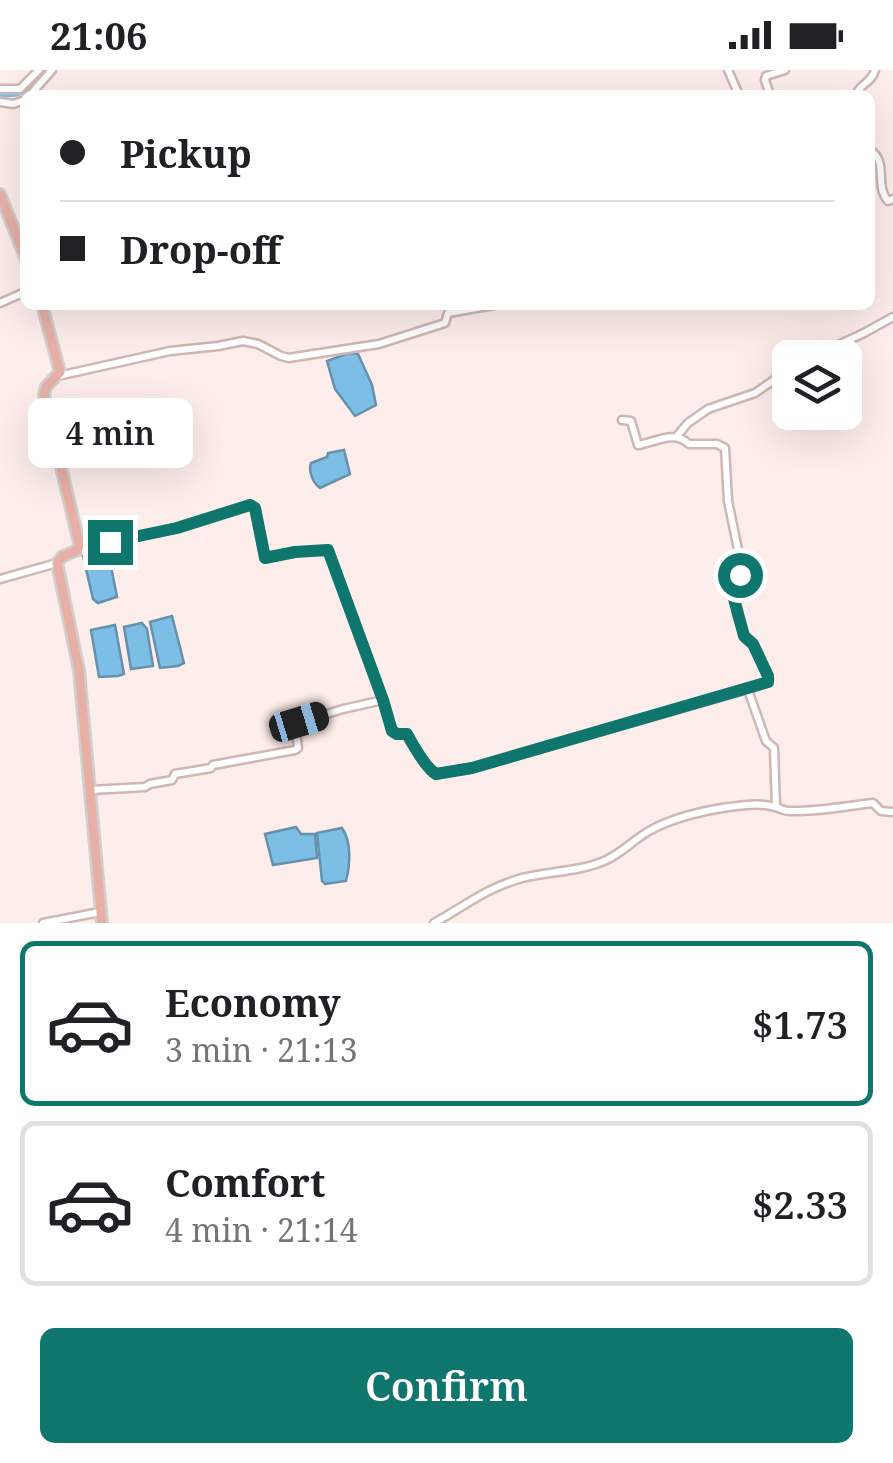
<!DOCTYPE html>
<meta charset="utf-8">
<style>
:root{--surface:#fff;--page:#f2f2f2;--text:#202124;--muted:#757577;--line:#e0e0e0;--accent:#0f766e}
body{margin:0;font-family:"Noto Serif",serif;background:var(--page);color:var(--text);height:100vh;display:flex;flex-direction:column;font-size:38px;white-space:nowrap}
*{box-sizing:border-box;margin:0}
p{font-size:32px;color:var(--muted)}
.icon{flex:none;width:55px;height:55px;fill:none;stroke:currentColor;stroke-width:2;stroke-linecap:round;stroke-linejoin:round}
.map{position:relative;height:853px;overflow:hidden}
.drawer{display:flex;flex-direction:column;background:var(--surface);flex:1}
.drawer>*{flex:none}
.top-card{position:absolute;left:20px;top:20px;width:855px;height:220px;border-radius:15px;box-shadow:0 10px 40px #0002;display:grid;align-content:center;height:220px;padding:0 40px;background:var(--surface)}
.fabs{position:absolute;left:772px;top:270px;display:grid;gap:20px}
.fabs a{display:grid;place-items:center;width:90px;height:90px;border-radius:15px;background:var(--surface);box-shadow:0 10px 40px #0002;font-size:50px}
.end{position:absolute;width:45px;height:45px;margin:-22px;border:12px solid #0f766e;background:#fff;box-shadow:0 0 0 5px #fff}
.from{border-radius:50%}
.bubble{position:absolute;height:70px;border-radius:15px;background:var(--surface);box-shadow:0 10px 40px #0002;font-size:32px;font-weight:600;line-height:70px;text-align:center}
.car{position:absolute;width:30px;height:60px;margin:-30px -15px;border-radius:12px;box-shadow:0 0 8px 2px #0007;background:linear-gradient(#222 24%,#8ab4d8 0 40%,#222 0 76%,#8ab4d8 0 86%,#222 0)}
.top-card b{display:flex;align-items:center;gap:35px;height:95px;font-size:38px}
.top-card b+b{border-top:2px solid var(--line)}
.top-card i{width:25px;height:25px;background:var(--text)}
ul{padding:18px 0 0;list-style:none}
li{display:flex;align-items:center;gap:30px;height:165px;margin:0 20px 15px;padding:0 20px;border:5px solid var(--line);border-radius:15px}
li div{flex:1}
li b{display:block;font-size:38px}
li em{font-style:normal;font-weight:600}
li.selected{border-color:var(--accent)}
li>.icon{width:90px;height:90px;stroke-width:1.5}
.button{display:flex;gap:20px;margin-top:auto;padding:20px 40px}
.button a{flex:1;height:115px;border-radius:15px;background:var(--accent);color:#fff;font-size:40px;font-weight:600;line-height:115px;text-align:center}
.status{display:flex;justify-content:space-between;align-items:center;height:70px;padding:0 50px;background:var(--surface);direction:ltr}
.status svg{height:28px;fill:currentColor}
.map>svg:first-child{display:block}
.water{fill:#7dbee6;stroke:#6690ac;stroke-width:2.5}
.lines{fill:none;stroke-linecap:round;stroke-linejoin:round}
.canal{stroke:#7dbee6;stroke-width:5}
.minor-casing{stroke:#cfb7b3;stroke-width:11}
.major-casing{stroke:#d1cfcf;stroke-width:14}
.minor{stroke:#fff;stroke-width:6}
.major{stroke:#e6b0a7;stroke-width:9}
.route{stroke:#0f766e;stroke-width:12}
</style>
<div class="status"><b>21:06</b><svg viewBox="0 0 49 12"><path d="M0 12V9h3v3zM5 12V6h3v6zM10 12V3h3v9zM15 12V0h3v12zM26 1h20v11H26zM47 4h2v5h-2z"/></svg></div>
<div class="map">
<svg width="893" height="853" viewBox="0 0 893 853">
<rect width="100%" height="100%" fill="#fdeeeb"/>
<!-- water -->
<g class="water">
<polygon points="349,283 358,284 372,315 376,335 355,346 335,319 327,291"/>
<path d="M344,380L350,404L320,418C313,413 308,401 311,393L327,387L328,383Z"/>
<polygon points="99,479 106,480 109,486 117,527 98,533 93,529 83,486 84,483"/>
<polygon points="172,546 184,593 178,596 160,598 150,552"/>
<polygon points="142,553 147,559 153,596 131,599 124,557"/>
<polygon points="115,555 124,604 118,606 99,607 91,560"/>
<polygon points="296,757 301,764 315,764 317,788 273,795 265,764"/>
<path d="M342,758C352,772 350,796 346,811L325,814L322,811L317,763Z"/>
</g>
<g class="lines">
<!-- canal -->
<path class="canal" d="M0,24C24,28 30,16 46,0"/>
<defs>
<g id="minor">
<polyline points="728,0 739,25"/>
<polyline points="0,19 20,19 39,0"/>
<polyline points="30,25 52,0"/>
<polyline points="767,25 769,22 765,10 766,6 785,0"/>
<path d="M856,25C859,14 872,13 875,0"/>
<polyline points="0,32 13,34 25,30"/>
<path d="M870,80C889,92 874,115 888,131L893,129"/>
<polyline points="0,233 25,222"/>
<polyline points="810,288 864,263 893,247"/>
<polyline points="58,306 170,281 218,276 243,271 258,274 281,286 289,288 301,286 379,274 445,253 448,243 494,235"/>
<path d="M622,350L631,351L638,375C656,372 674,360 689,374H717L725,378L728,431L742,499L740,505L731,511L730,516L737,538V544L746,569L753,574L769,609L767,612L751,617L748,620L766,671L774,678L776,737"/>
<polyline points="677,366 688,353 708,339 755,323 790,299"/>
<path d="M78,480L177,458L250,435L255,439L265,488L295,482L328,480L383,630L392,661L397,664H407C412,674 427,698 435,704L472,698L748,619"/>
<polyline points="0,509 57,493"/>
<polyline points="91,720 145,717 150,714 172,710 175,704 211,698 213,695 295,680 298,678 295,654 343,639 383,630"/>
<polyline points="43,853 100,842"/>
<path d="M434,853C467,835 484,819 522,808C550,801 578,802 604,791C621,784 633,770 649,761C670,749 698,742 722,738C737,736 760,732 775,737C780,738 784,741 789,741C817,742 845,736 873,733L881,741L893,742"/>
</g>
<g id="major">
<polyline points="0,124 25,187"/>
<polyline points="42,235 60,302 46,317 44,325 79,473 78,480 63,486 57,493 79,600 102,853"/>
</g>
</defs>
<!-- minor casing -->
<use href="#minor" class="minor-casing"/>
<!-- major casing -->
<use href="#major" class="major-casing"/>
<!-- minor -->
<use href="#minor" class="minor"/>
<!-- major -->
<use href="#major" class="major"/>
</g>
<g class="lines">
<!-- route -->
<path class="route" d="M110,472L177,458L250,435L255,438L265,488L295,482L328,480L383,630L392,661L397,664H407C413,675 426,698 436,704L472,698L768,612V606L753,574L744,566L730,514L740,505"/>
</g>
</svg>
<div class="fabs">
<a><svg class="icon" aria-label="layers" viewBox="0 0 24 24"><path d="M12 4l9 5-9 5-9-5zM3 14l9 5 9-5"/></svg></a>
</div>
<i class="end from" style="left:740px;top:505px"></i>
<i class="end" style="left:110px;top:472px"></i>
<div class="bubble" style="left:28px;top:328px;width:165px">4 min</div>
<i class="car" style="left:299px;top:652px;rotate:73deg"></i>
<div class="top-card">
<b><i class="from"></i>Pickup</b>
<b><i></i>Drop-off</b>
</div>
</div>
<section class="drawer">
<ul>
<li class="selected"><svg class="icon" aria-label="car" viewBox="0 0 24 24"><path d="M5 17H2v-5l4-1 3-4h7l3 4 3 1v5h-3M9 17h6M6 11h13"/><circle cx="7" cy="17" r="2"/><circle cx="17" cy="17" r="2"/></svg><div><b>Economy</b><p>3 min · 21:13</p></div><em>$1.73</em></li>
<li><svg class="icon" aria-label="car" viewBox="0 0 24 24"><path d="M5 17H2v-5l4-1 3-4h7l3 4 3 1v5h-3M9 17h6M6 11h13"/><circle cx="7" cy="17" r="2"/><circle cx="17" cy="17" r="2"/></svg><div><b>Comfort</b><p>4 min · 21:14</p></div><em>$2.33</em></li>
</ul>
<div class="button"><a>Confirm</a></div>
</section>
